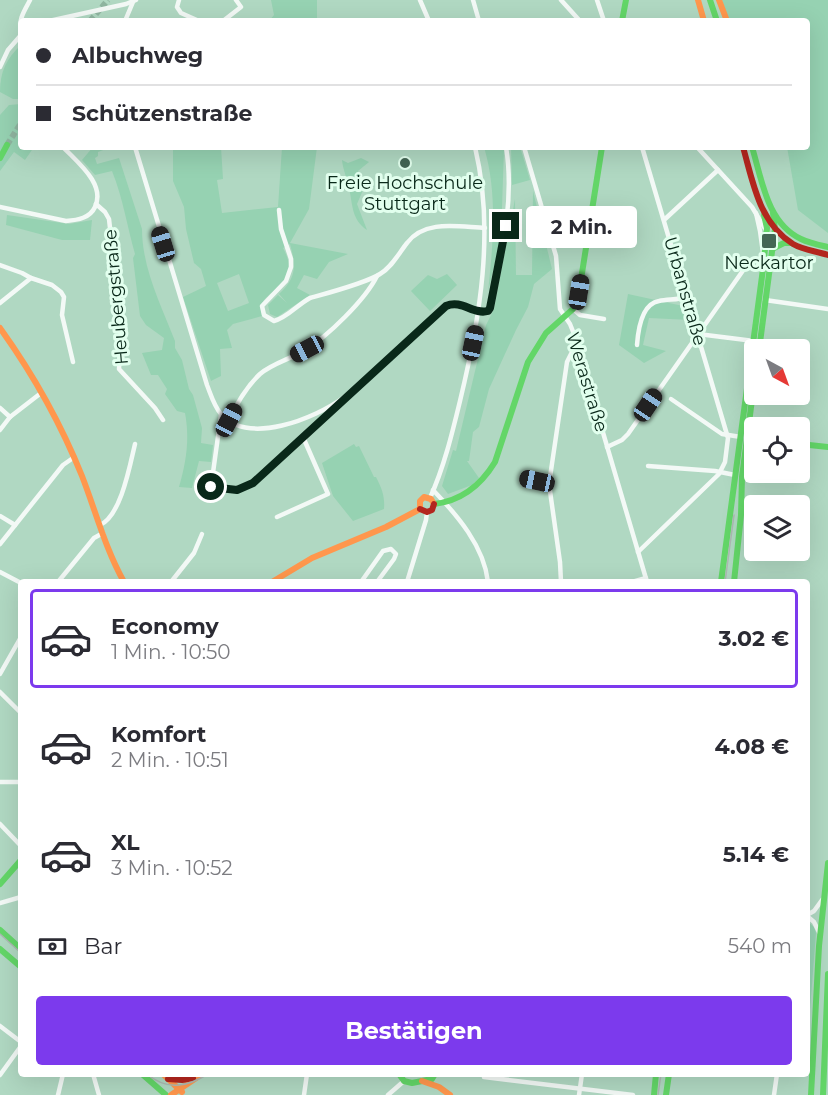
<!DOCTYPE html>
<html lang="de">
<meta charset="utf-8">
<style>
:root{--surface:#fff;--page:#f2f2f3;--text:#2b2b33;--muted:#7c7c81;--line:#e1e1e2;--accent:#7c3aed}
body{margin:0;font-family:Montserrat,sans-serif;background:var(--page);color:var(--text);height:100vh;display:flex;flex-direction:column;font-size:22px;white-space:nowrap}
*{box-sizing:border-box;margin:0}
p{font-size:20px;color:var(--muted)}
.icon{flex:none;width:33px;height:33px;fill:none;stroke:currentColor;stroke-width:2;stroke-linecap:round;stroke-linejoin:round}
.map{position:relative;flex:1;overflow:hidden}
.drawer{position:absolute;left:18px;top:579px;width:792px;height:498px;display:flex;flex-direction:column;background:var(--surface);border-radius:6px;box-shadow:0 6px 24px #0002}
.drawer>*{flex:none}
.banner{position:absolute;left:18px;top:18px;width:792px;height:132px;border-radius:6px;box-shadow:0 6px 24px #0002;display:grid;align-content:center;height:132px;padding:0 18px;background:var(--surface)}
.needle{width:39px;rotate:139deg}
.buttons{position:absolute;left:744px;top:339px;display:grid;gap:12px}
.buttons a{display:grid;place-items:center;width:66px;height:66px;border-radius:6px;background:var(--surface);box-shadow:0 6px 24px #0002;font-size:30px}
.end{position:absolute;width:27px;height:27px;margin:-14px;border:8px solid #092819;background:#fff;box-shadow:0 0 0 3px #fff}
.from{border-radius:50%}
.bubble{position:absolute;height:42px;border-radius:6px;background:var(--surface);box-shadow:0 6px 24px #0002;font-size:20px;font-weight:700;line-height:42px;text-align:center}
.car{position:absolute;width:18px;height:36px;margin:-18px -9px;border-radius:8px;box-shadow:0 0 4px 2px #0007;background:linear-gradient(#222 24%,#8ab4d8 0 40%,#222 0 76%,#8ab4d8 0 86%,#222 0)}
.banner b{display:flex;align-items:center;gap:21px;height:57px;font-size:22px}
.banner b+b{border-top:2px solid var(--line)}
.banner i{width:15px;height:15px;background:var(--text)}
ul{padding:10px 0 0;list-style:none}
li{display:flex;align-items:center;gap:18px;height:99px;margin:0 12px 9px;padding:0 6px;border:3px solid transparent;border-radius:6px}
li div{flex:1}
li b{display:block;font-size:22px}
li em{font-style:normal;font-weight:700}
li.selected{border-color:var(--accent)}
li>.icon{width:54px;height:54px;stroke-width:1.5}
.pay{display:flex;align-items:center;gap:15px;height:66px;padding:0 18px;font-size:22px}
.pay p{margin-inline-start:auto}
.button{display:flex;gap:12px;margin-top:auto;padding:12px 18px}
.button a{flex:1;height:69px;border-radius:6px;background:var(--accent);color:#fff;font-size:24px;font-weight:700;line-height:69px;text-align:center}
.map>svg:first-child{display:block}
.green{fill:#96d2b2;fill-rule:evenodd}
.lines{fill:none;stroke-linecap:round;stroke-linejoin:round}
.secondary-tunnel{stroke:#8fb5a0;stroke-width:6;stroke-dasharray:6 3;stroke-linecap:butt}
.street{stroke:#f3f9f6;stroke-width:4.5}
.fast{stroke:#63d668;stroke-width:6}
.slow{stroke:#ff974d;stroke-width:6}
.jam{stroke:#b3261e;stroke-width:6}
.tram{stroke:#adb8b2;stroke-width:1.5}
.route{stroke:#092819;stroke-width:8}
.poi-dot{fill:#436654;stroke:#e2ffee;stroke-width:2}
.labels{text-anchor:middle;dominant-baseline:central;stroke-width:6;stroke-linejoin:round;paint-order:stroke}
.poi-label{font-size:18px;fill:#092819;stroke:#e2ffee}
.street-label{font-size:18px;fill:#092819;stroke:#e2ffee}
</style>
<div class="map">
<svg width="828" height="1095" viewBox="0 0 828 1095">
<rect width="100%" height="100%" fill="#b0d8c2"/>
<!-- green -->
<g class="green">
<polygon points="271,0 317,0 317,21 269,21 274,15"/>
<polygon points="722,0 828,0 828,233 798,210 787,147 807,147 807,21 745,21 737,18 729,21"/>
<path d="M21,45V99H13L0,92C0,72 6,59 21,45Z"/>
<polygon points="21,104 21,147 34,147 25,160 14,152 0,171 0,115 9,105"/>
<path d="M93,147H111L98,152V156L95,158L97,164L119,158L142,229C142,268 161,305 175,341V348L182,360L189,389L193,395L202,428L201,443L213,445L211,462L199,461L192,488L179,487C186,462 190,440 185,413L177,411L165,394L167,389L158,375H151L142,353L162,350L164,338L146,325L140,316L133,258L135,254C127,226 123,198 112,171L95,175L82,160Z"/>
<path d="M173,147H221L223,179L217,180L222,213L278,207L282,147H317L309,209L290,243L348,254L329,262L317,279L304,275L297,288L310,295L277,317L270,314L268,305L278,295L287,303L279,294C297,277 296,266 290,244L283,248C295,270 288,279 270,294C267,297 262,301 261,306C260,309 262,312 262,316L233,324L227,330L232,348L220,349L221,376L211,381L183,297L206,286L201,269L194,263L186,229L184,207L173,181ZM239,274L249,303L228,311L217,283Z"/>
<path d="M484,147H504V149L501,237L488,292C493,245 498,194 484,147Z"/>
<polygon points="511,147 520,147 530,180 512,185"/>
<path d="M361,158L369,162L358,171L363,190L357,204L367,230C351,219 353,205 349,188C347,178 343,170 342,160L348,163Z"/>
<polygon points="533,191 552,269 534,284 528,307 516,330 489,389 479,427 473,432 469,461 467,461 479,478 472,485 448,494 442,486 453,450 456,451 486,325 494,309 515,199 516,275 532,275"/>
<polygon points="7,215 69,224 92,220 90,240 62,240 6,225"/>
<polygon points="447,274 457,285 430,311 411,291 428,275 437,279"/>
<polygon points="628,294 683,306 690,320 649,318 643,345 666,351 644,363 619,345"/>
<path d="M354,444L356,447L359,446L374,477H376C382,489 385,496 384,509L353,521L333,496L322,463Z"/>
<polygon points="807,921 814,927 816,933 810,1010 807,1010"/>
</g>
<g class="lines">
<!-- secondary-tunnel -->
<g class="secondary-tunnel">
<polyline points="90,21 108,0"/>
<polyline points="7,145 21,123"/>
</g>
<!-- street -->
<g class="street">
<polyline points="179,0 177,7 181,13 199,21"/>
<polyline points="420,0 429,21"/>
<polyline points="473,0 479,21"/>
<polyline points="561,0 580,21"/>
<polyline points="597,0 604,21"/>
<polyline points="49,21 126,4 136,0"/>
<polyline points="125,21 133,2"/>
<polyline points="223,21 241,7 236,0"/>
<path d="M21,31C18,19 25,10 30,0"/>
<polyline points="0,67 8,50 21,35"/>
<path d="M135,147L207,385C211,395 214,406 221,414C249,446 315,418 343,398C354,390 364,379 374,371C399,349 423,328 446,306C458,301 468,306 479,312"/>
<polyline points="524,147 556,256 560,309 570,324 574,334 647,582"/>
<polyline points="697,147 752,207 773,242"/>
<polyline points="96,204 105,212 109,219 121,326 119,369 155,408 163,420"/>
<path d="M0,207L66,221C78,220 90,218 95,207C106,184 77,162 63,147"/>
<path d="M279,210L281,229L291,259V267L286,281L262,306L264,315L274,321C287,318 297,305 310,298C328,293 366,283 380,274C392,267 399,253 407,243C425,219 459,227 485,228"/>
<polyline points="664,220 718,170"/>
<polyline points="0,265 22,273 31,278"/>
<polyline points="765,300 828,309"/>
<polyline points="0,303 31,278 52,285 61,292 64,297 62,315 73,362"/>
<polyline points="573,309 580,315 604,319"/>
<path d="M479,312H484L490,308C501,255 515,201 506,147"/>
<polyline points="698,334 754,341"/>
<path d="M637,345C638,331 641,304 659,301C668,299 677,300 687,297"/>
<polyline points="671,399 722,434 741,437"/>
<polyline points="0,408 10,417"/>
<polyline points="221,415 211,487 237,490 253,483 338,403"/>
<path d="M229,420C237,403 246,387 260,374C273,363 291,359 305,350C328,336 365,300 377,276"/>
<polyline points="0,430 10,417 41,393"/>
<polyline points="607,447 622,440 628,434 749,262 755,259 764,260 760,231 756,213"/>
<polyline points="648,466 715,471 735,475"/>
<polyline points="525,478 549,484"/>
<path d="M433,490C457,515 484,546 488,582"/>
<path d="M430,498C444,467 452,434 460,401C480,318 495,231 475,147"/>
<polyline points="0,516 15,525"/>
<polyline points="277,517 328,494 303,437"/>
<path d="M100,525C121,516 130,465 135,444"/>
<polyline points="0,544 63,465 73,458"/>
<polyline points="638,552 719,474 725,462 728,438 642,147"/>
<polyline points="0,572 21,583"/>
<polyline points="58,582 94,538 103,533"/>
<polyline points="171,582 194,553 202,534"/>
<polyline points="361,582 383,551 391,549 396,554 394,559 377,582"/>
<polyline points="407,582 426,520 427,512"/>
<polyline points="561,582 560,562 549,484 567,362 572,352 578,349"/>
<polyline points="632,582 646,578"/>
<polyline points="0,674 21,637"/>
<polyline points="0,692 21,713"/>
<polyline points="0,782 21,782"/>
<polyline points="0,824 21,846"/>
<polyline points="0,903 21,897"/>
<polyline points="807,915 814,911 822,900"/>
<polyline points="807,916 814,922 819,932"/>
<polyline points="0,1026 21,1042"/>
<polyline points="93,1074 99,1095"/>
<polyline points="0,1075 21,1046"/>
<polyline points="484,1077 633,1095"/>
<polyline points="58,1095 63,1074"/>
<polyline points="304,1095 307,1074"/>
<polyline points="388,1095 404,1081"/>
<polyline points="579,1095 582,1074"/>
<polyline points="774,1095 777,1074"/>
</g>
<!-- fast -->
<g class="fast">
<polyline points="710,0 717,21"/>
<polyline points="622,21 626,0"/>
<path d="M752,147C762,180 767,223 801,239C809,243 819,245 828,247"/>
<polyline points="0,158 7,145"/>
<polyline points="772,249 784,243 791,243"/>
<polyline points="759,350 775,229 773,213"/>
<polyline points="800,444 828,447"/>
<path d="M434,504C461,501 481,485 495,462L528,362L546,333L573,309L579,292L602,147"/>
<polyline points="721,582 763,269 767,228 764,215"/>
<polyline points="734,582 741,515 742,477 754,384"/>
<polyline points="0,884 21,860"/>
<polyline points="0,930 21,949"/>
<polyline points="0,949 21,967"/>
<polyline points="142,1074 166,1095"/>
<polyline points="399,1074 404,1081 412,1083 432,1079 435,1074"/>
<polyline points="654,1095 656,1074"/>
<polyline points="666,1095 669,1074"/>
<polyline points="811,1095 819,946 828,863"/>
<polyline points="823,1095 828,974"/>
</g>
<!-- slow -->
<g class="slow">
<polyline points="698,0 704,21"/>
<polyline points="719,0 727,21"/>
<path d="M0,328C33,374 61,424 82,476C96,512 105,548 124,582"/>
<polyline points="420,509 420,501 424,497 431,499 434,504"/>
<polyline points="272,582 312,558 386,527 420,509"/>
<polyline points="163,1074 182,1092"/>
<polyline points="422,1081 439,1087 450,1095"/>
<polyline points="171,1095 202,1074"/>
</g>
<!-- jam -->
<g class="jam">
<path d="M743,147C753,182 759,223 793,244C803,250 816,251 828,255"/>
<polyline points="420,509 427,512 432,510 434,504"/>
<polyline points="168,1079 182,1080 193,1078"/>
</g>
<!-- tram -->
<g class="tram">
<polyline points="725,582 734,515"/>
<polyline points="0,934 21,953"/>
<path d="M147,1074C167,1091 187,1087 208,1074"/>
<polyline points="658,1095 661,1074"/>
</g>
</g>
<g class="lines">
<!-- route -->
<path class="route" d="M211,487L237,490L253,483L446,306C462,299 473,315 488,311L490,308L506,226"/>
</g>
<!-- markers -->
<g class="poi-dot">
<circle cx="405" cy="163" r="6"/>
<rect x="761" y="233" width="16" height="16" rx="3"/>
</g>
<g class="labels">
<!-- poi labels -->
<g class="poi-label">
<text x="405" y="183">Freie Hochschule<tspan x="405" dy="21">Stuttgart</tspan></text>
<text x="769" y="263">Neckartor</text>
</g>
<!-- street labels -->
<g class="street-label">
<text transform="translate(685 291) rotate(74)">Urbanstraße</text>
<text transform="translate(116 297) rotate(-95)">Heubergstraße</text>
<text transform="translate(587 382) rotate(73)">Werastraße</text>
</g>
</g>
</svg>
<div class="buttons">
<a><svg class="needle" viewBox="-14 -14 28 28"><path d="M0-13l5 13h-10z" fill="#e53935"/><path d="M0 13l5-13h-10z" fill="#7c7c81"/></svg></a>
<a><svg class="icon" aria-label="locate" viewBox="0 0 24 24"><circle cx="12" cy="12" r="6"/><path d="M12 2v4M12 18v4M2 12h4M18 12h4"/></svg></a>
<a><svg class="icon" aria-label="layers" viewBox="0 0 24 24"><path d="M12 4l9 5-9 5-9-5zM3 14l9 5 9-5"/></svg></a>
</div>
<i class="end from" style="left:211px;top:487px"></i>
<i class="end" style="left:506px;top:226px"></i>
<div class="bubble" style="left:526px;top:206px;width:111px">2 Min.</div>
<i class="car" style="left:163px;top:244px;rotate:343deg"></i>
<i class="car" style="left:579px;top:292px;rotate:9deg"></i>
<i class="car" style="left:473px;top:343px;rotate:12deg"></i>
<i class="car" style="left:307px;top:349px;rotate:242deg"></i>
<i class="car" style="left:648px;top:405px;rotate:34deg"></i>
<i class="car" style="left:229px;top:420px;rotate:28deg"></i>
<i class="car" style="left:537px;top:481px;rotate:282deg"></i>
<div class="banner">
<b><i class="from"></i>Albuchweg</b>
<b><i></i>Schützenstraße</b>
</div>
<section class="drawer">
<ul>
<li class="selected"><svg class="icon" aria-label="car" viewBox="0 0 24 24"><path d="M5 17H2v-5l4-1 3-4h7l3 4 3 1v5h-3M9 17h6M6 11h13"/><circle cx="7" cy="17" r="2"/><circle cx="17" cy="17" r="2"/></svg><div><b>Economy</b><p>1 Min. · 10:50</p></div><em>3.02 €</em></li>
<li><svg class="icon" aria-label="car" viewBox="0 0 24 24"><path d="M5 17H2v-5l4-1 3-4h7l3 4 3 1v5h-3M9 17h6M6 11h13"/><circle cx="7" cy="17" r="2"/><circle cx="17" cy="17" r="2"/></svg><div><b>Komfort</b><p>2 Min. · 10:51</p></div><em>4.08 €</em></li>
<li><svg class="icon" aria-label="car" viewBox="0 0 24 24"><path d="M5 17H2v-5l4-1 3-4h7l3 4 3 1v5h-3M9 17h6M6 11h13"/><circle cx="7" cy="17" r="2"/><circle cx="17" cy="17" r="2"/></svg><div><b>XL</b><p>3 Min. · 10:52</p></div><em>5.14 €</em></li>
</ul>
<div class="pay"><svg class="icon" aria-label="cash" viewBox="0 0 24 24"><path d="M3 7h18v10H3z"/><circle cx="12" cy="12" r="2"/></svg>Bar<p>540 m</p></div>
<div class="button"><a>Bestätigen</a></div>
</section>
</div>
